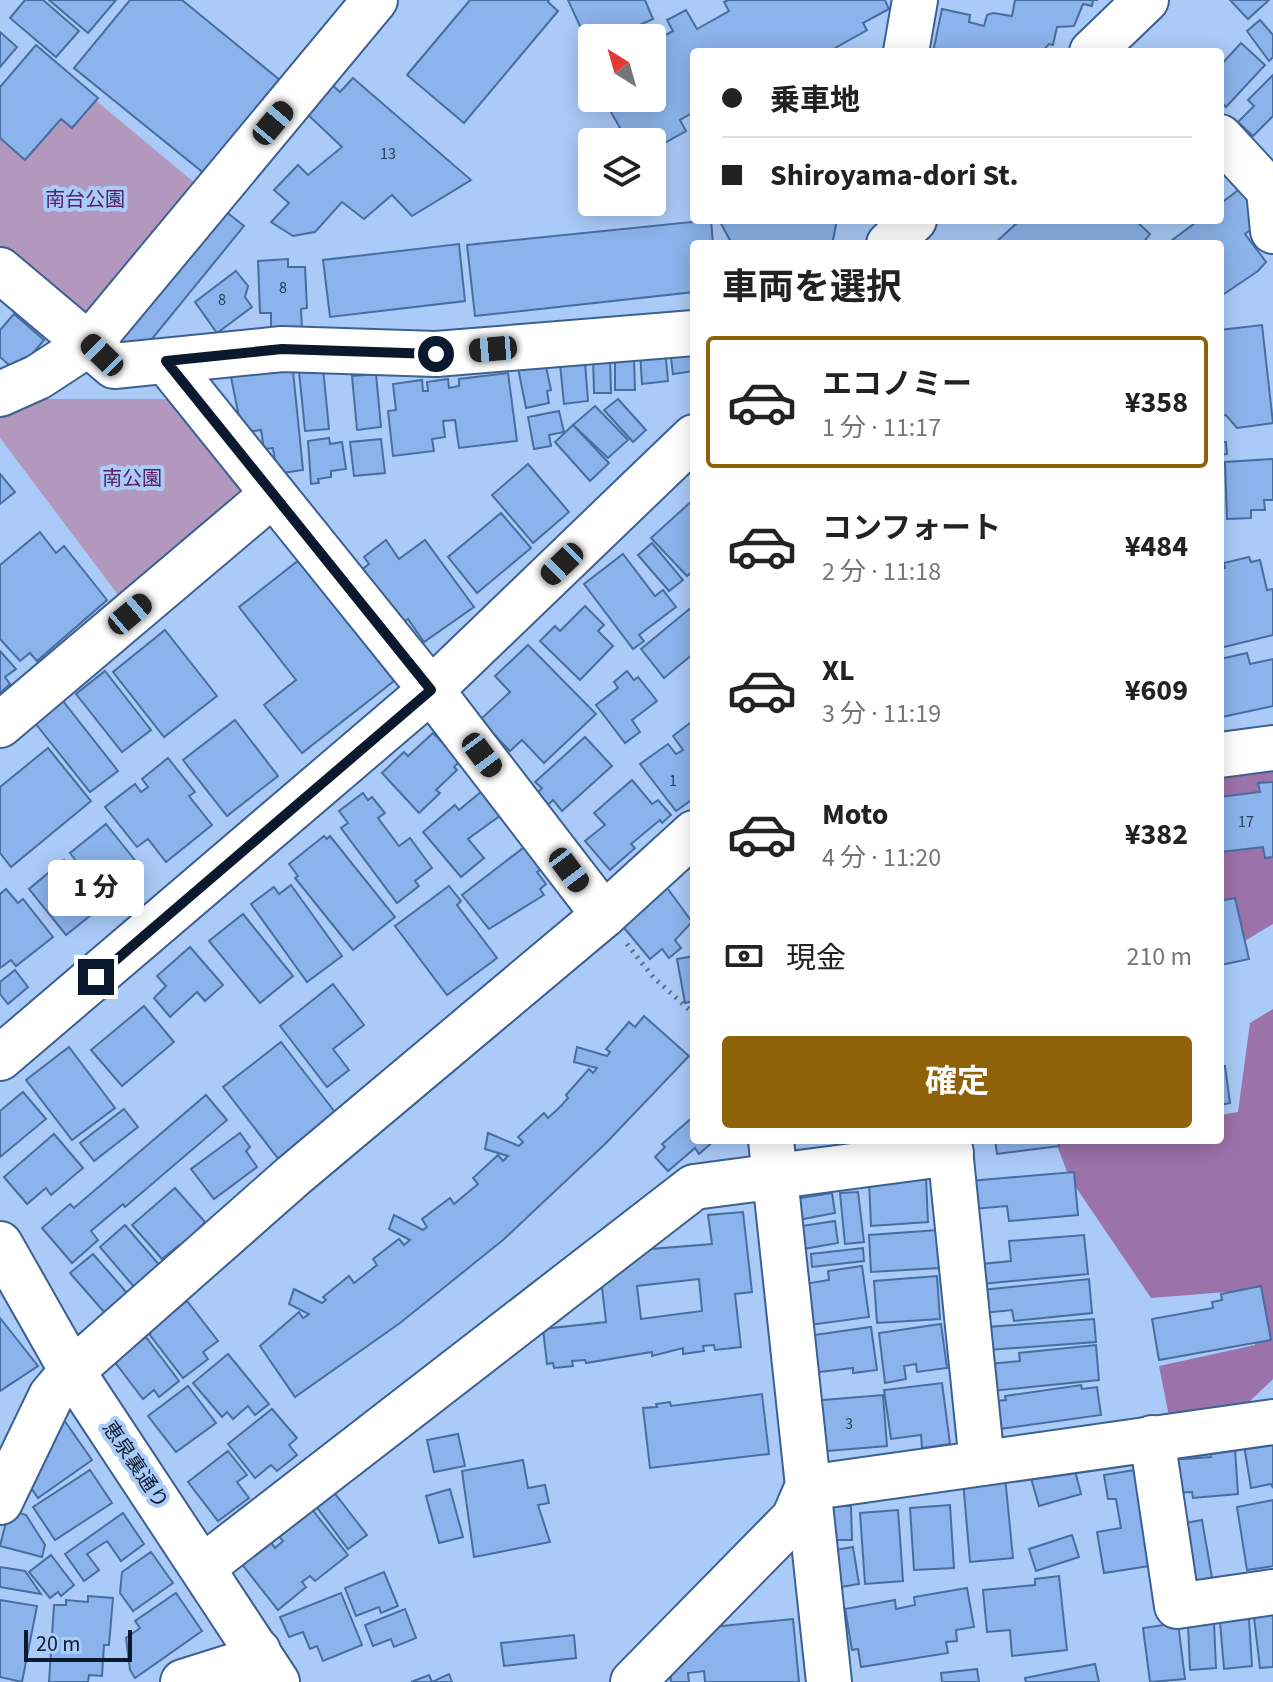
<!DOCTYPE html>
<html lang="ja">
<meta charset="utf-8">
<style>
:root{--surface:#fff;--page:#f2f2f2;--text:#222;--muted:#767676;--line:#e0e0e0;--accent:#8f620a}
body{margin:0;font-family:"Source Sans 3","Noto Sans JP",sans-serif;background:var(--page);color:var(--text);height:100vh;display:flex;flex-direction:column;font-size:30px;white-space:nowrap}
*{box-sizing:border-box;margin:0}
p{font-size:26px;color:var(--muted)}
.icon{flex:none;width:44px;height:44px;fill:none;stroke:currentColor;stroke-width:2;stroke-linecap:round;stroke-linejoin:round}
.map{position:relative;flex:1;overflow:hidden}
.side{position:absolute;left:690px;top:240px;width:534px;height:904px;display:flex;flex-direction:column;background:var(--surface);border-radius:8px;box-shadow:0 4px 20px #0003}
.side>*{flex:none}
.hud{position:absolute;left:690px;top:48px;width:534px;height:176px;border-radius:8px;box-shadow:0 4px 20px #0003;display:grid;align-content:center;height:176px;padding:0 32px;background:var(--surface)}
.needle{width:52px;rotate:323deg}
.controls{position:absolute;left:578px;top:24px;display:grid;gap:16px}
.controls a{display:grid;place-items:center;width:88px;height:88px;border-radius:8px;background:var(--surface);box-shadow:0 4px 20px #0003;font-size:40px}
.scale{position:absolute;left:24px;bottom:20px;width:108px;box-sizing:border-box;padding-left:8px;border:4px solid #0a192d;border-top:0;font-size:22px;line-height:28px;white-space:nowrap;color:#0a192d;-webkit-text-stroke:6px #aacbf8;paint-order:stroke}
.end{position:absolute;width:36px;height:36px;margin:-18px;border:10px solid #0a192d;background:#fff;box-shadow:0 0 0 4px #fff}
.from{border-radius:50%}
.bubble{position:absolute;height:56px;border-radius:8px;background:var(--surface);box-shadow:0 4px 20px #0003;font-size:26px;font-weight:700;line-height:56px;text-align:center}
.car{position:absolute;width:24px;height:48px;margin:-24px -12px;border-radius:10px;box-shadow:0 0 6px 2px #0007;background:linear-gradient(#222 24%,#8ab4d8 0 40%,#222 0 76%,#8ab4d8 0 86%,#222 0)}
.hud b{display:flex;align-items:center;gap:28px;height:76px;font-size:30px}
.hud b+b{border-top:2px solid var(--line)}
.hud i{width:20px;height:20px;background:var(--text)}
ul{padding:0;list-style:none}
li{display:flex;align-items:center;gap:24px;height:132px;margin:0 16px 12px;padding:0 16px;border:4px solid transparent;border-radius:8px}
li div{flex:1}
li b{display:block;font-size:30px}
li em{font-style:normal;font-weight:700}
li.active{border-color:var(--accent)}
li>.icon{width:72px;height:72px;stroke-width:1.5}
h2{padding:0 32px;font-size:36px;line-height:96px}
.pay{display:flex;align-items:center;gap:20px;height:88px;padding:0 32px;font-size:30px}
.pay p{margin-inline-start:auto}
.button{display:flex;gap:16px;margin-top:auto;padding:16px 32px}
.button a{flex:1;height:92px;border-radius:8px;background:var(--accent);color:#fff;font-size:32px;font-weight:700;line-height:92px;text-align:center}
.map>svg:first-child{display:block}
.green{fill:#b298bc}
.forest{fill:#9c72ab}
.building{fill:#8cb3eb;stroke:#486da0;stroke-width:2;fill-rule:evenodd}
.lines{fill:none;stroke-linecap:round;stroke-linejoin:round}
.minor-casing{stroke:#3c6092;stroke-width:48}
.path{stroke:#587090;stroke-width:5;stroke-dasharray:2 6;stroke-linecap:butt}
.minor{stroke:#fff;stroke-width:44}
.route{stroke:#0a192d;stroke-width:10}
.labels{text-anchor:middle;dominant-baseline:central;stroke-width:8;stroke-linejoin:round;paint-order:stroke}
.number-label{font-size:16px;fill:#2a405c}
.park-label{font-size:20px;fill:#552166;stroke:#aacbf8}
.street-label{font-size:20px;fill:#0a192d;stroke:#aacbf8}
</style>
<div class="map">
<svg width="1273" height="1682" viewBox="0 0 1273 1682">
<rect width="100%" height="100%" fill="#aacbf8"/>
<!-- green -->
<g class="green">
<polygon points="34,49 202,189 87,326 0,253 0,94"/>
<polygon points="30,399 172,399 247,490 119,596 0,438 0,409"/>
</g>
<!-- forest -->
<g class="forest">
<polygon points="1273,767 1273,924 1220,956 1220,777"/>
<polygon points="1273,1009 1273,1379 1247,1404 1170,1421 1159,1366 1255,1345 1257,1314 1239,1291 1151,1298 1069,1177 1055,1140 1220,1140 1220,1115 1238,1112 1250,1023"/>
</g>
<!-- building -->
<g class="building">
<polygon points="25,0 43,0 79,31 56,57 10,18"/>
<polygon points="49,0 116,0 88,33"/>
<polygon points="130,0 182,0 281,81 205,174 74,68"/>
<polygon points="470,0 549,0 548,2 558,11 464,123 407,75"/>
<polygon points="568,0 645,0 653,19 611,38 592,38 590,48"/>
<polygon points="728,0 885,0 889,9 863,23 867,30 828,52 694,52 694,112 680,120 686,131 652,150 652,142 648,142 644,135 628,142 603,98 652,98 652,42 673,31 667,20 686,10 697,29 729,11 724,2"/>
<polygon points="1015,0 1098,0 1093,0 1092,6 1083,4 1074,26 1057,27 1053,45 1049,44 1043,51 933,52 942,9 970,15 969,22 984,26 987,15 993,13 1012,16"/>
<polygon points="1230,0 1269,0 1248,19"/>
<polygon points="1260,20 1273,35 1273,57 1269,61 1247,31"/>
<polygon points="0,32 17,47 0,67"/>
<polygon points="1241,43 1265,65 1226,107 1220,101 1220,66"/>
<polygon points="36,45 98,98 72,128 61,119 25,160 0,138 0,87"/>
<polygon points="1273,75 1273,116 1253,136 1238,122 1254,106 1248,100"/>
<polygon points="353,78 471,180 412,216 392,195 364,219 342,202 315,232 293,236 271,222 289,203 274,190 298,165 308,175 342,147 303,110 330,83 340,92"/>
<polygon points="1245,185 1261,222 1245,234 1266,262 1258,271 1221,296 1220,244 1167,244 1199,220 1220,220 1220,204"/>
<polygon points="220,207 244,226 138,356 114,337"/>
<polygon points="711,220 713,244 694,244 694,292 475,316 467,245"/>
<polygon points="719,220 837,220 833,240 827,244 732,244"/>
<polygon points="1020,220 1135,220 1150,234 1142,244 994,244"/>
<polygon points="459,244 465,301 330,317 323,260"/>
<polygon points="288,259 288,267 305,267 307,308 301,309 302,330 271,331 271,313 260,313 258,261"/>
<polygon points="236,271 248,286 245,297 252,307 217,333 195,302"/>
<polygon points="14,314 44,340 17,372 0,357 0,330"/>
<polygon points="1262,325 1273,423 1237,428 1226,415 1220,416 1220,330"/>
<polygon points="694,347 694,371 673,374 670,350"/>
<polygon points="665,349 668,381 642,384 640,351"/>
<polygon points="610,356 611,393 594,393 593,357"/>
<polygon points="615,357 634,357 635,390 615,390"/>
<polygon points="292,361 303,470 282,473 281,467 276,467 273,448 264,449 261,430 247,432 247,426 241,427 229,367"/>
<polygon points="545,362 551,390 547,391 549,403 526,408 518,368"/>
<polygon points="585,362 588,401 564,404 560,364"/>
<polygon points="323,368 329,429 305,431 299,371"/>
<polygon points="508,373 517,441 459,448 455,420 443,421 445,437 432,439 434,451 393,456 388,411 396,410 393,384 422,380 423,391 428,391 427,382 448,379 449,388 459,386 459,379"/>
<polygon points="376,374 381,427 357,430 352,376"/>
<polygon points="618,399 646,430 633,442 604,410"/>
<polygon points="595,406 628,440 608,458 573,425"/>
<polygon points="559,411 564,432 549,435 551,446 534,449 528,417"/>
<polygon points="573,425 609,463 590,481 555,442"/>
<polygon points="329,438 330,444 342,442 346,469 331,471 331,477 318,479 319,483 311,484 308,441"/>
<polygon points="381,439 385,473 354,476 350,442"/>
<polygon points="1220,442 1226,442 1227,454 1220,455"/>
<polygon points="1273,459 1273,500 1264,500 1265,510 1251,510 1251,518 1227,519 1225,462"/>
<polygon points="528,464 569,512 533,543 492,495"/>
<polygon points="0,474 15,492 0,504"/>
<polygon points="694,499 694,570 687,576 651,538"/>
<polygon points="501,513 531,548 477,593 448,557"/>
<polygon points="40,532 56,553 64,546 107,600 37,661 30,653 20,661 0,639 0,565"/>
<polygon points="386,540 399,559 425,540 474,607 424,642 408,619 400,625 360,571 369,564 364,557"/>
<polygon points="652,543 683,580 669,591 638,555"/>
<polygon points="623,554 655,596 663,590 676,607 639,635 644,641 633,649 584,584"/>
<polygon points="1249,557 1251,562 1260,560 1267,590 1273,589 1273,635 1220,648 1220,569 1225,568 1224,563"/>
<polygon points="299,560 394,681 302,753 264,705 296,680 239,607"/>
<polygon points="585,606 604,625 598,631 613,646 580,680 540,641 555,626 560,631"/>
<polygon points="693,606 694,653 664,678 641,649"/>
<polygon points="165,630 217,696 164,737 113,672"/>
<polygon points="528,645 596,714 544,763 522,740 510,751 480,720 510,692 495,676"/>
<polygon points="0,651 16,669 5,677 10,684 0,693"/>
<polygon points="1247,653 1250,664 1273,659 1273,706 1222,717 1220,659"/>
<polygon points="105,671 151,730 122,752 76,694"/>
<polygon points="627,671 634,680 638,677 657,701 632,720 640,732 625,743 596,705 618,688 614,682"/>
<polygon points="63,701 118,771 90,792 35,723"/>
<polygon points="235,720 278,776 227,816 183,760"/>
<polygon points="694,720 694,798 676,811 640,764 668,744 676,754 683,750 673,736"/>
<polygon points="433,733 460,761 454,767 457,770 436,790 440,793 419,813 382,773 404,752 408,756"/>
<polygon points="585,737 612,766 562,811 553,800 548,805 537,793 542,788 535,782"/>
<polygon points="48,748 91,801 11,867 0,853 0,787"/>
<polygon points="168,758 195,792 189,796 212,825 166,862 148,839 137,847 105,807 135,784 141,792 148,787 142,779"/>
<polygon points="632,780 652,804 658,800 671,815 662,823 660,820 631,844 635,848 610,870 585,841 605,825 594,813"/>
<polygon points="1273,782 1273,857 1265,858 1263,847 1220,852 1220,797 1260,792 1258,783"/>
<polygon points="481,792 501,815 468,839 484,858 461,877 423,832 455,805 459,810"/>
<polygon points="363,793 368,800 372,797 385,813 378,818 399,846 410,838 432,868 415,881 419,886 397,903 341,828 348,823 339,811"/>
<polygon points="106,824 142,869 104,898 70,853"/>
<polygon points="324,836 327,839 330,836 395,917 353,950 295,878 298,876 289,864"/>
<polygon points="527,845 544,867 537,872 546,884 540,889 544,895 489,929 462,895"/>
<polygon points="64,860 101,907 66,935 29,889"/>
<polygon points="291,885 342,956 307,982 251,904 274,887 279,894"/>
<polygon points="665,885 692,922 675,940 681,948 669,958 662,949 650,959 620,923"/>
<polygon points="449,886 461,901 457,905 497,958 447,995 395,926"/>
<polygon points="6,889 18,903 23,899 53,937 16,966 11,960 0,968 0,894"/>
<polygon points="1235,898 1249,959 1221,965 1220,901"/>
<polygon points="243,914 293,976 260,1003 209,941"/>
<polygon points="190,947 223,985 205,1001 197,992 170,1017 154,998 166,986 157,976"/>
<polygon points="694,956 694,1001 685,1003 677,959"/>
<polygon points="15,970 28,987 8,1004 0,994 0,982"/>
<polygon points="333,984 364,1025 333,1049 349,1070 327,1087 280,1026"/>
<polygon points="144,1006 174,1042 122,1086 91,1050"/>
<polygon points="644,1016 689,1056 606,1143 503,1240 400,1323 295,1397 260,1346 299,1312 303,1318 309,1314 289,1304 294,1289 322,1303 326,1300 323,1297 349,1276 354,1283 377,1265 373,1259 399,1239 404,1245 410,1240 389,1229 394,1215 423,1230 427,1227 422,1219 450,1198 454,1204 478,1184 473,1178 498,1155 503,1161 508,1156 485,1149 488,1133 519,1146 523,1142 518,1137 544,1113 548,1118 561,1106 568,1098 566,1095 589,1069 593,1073 597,1068 574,1062 577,1047 607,1056 610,1052 606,1049 629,1022 635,1027"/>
<polygon points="281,1042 338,1116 280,1161 223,1087"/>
<polygon points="69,1047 115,1108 72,1140 26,1080"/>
<polygon points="1220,1066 1225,1066 1230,1103 1220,1105"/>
<polygon points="23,1092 46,1119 0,1157 0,1111"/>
<polygon points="206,1095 227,1120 125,1207 123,1204 91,1231 98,1240 72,1263 42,1228 70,1204 74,1208"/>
<polygon points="124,1109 138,1127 94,1161 80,1143"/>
<polygon points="694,1116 694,1140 715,1140 699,1154 695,1148 668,1171 655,1157 665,1147 662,1144"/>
<polygon points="240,1133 250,1147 246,1151 257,1167 214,1199 191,1169"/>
<polygon points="54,1134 83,1168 51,1195 46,1188 27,1204 4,1177"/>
<polygon points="995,1140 1059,1140 1059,1146 997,1154"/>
<polygon points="1074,1172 1078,1215 1009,1221 1007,1206 973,1209 970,1181"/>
<polygon points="926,1178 928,1222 871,1226 869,1181"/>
<polygon points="175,1188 205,1222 182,1248 179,1245 162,1259 132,1225"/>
<polygon points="858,1192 864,1242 845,1244 840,1193"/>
<polygon points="832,1193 835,1213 798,1220 795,1199"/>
<path d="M743,1212L752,1292L735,1294L741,1347L715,1350L714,1345L703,1346L704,1351L683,1354V1348L652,1356V1352L586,1363L585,1360L572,1361L573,1366L554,1368L553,1363L547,1364L543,1329L606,1322L602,1288L611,1267L638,1250L712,1244L708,1215ZM699,1279L702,1311L641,1319L637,1286Z"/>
<polygon points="835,1221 838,1243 798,1250 795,1227"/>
<polygon points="125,1225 161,1267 135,1288 100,1247"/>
<polygon points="938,1230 940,1268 871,1272 869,1235"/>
<polygon points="1084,1235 1088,1274 982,1284 981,1264 1011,1261 1009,1241"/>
<polygon points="863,1248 864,1261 812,1267 811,1254"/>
<polygon points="93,1254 127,1293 105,1313 70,1273"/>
<polygon points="862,1266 869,1317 810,1325 804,1284 829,1280 828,1271"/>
<polygon points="937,1276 940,1319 877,1323 874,1281"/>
<polygon points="1089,1279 1092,1313 1014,1321 1012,1310 984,1313 982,1290"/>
<polygon points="1261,1286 1271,1340 1159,1360 1152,1319 1213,1308 1212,1302 1222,1300 1221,1294"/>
<polygon points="187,1301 218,1341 203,1352 208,1359 183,1378 150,1335 152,1328"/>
<polygon points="0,1318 38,1366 0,1391"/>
<polygon points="1094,1319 1096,1342 988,1350 987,1327"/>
<polygon points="941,1324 947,1368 917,1372 916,1364 904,1366 906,1379 885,1383 879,1333"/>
<polygon points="871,1327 877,1370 853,1373 853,1368 812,1373 807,1336"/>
<polygon points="146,1337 179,1381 159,1397 154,1390 143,1399 114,1361"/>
<polygon points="1096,1345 1099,1380 991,1391 989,1364 1020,1361 1019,1353"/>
<polygon points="228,1354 269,1404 255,1415 248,1406 233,1419 227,1412 222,1417 193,1383"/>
<polygon points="942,1383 950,1444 922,1448 921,1435 891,1439 884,1390"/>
<polygon points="1081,1385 1082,1389 1097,1387 1101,1415 999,1429 996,1401 1006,1400 1005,1396"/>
<polygon points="188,1386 216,1423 176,1452 148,1416"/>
<polygon points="762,1394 769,1454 650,1468 643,1408 657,1407 656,1404 670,1402 671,1406"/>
<polygon points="883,1395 887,1446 815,1452 811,1401"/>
<polygon points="272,1409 297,1438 289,1445 297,1455 277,1471 271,1465 255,1478 228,1444"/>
<polygon points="64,1420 92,1460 38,1498 27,1482"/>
<polygon points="458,1434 465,1466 434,1472 427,1440"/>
<polygon points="1273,1440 1273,1488 1271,1484 1251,1488 1244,1445"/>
<polygon points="1235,1449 1238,1494 1193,1498 1192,1492 1172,1493 1169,1460 1211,1457 1210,1451"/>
<polygon points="228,1451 247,1475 237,1482 249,1498 218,1521 188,1482"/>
<polygon points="523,1460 528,1488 545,1485 549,1503 538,1505 550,1542 474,1557 462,1471"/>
<polygon points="1074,1467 1081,1494 1039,1506 1031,1478"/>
<polygon points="90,1470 112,1503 55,1540 33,1507"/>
<polygon points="1135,1470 1156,1565 1104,1573 1097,1532 1121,1528 1116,1499 1108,1499 1104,1475"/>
<polygon points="1005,1477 1013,1558 970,1562 963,1481"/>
<polygon points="450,1489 463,1537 439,1543 426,1496"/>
<polygon points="333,1491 367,1535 348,1549 315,1505"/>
<polygon points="1273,1500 1273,1566 1247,1570 1237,1507"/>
<polygon points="950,1505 954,1568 914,1570 910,1508"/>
<polygon points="833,1506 851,1506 852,1540 834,1540"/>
<polygon points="311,1508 348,1555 315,1581 310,1576 302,1582 306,1587 278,1610 241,1563 270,1541 275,1548 283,1541 277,1534"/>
<polygon points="9,1510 26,1515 45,1545 42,1557 0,1546"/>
<polygon points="898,1510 903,1581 865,1584 860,1513"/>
<polygon points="123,1513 144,1544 121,1561 107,1541 87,1554 99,1570 84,1581 65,1554"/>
<polygon points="1202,1520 1212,1578 1185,1583 1175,1525"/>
<polygon points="1072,1535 1079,1557 1036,1571 1029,1549"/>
<polygon points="853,1547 859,1584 841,1587 835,1550"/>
<polygon points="151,1552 173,1583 133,1611 120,1593 122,1572"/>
<polygon points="51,1555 74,1585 61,1596 58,1592 50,1598 29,1572"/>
<polygon points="0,1567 25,1571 41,1594 0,1587"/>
<polygon points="384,1572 398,1606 381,1613 379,1607 356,1616 345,1588"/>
<polygon points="1059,1576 1067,1650 1012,1656 1010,1630 987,1632 983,1590 1035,1585 1035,1579"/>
<polygon points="967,1588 974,1627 956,1630 957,1641 946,1642 948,1653 861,1667 858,1649 852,1650 845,1609 895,1600 896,1609 915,1605 914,1597"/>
<polygon points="176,1593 202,1631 135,1678 130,1670 126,1638 140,1628 135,1621"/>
<polygon points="341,1593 362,1645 323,1661 317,1646 310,1649 303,1632 289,1637 280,1617"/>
<polygon points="88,1596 113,1598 109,1645 104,1645 102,1676 89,1675 88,1682 49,1682 54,1605 66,1605 66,1600 88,1602"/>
<polygon points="0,1600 37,1606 22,1682 0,1677"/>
<polygon points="1273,1606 1273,1667 1260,1668 1253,1609"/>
<polygon points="405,1609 416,1638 394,1647 391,1639 373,1646 365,1625"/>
<polygon points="793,1619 799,1682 705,1682 704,1671 688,1673 689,1682 671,1682 670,1672 712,1627"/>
<polygon points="1249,1619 1252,1666 1224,1669 1220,1622"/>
<polygon points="1178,1623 1185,1679 1150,1682 1143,1628"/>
<polygon points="1214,1623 1216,1668 1190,1670 1188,1624"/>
<polygon points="574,1635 576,1658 504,1666 501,1643"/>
<polygon points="1095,1664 1099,1682 1026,1682 1025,1678"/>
<polygon points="977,1669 979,1682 942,1682 941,1673"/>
<polygon points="449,1674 452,1682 411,1682 429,1675 432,1682"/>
</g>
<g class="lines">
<defs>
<g id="minor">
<polyline points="906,52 915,0"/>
<polyline points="1092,52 1146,0"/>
<polyline points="1220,137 1269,190 1273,231"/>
<polyline points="889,244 914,220"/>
<polyline points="0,270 114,366 282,349 436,354 694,333"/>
<polyline points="166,361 431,690 604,915"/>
<polyline points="0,394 38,377 90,343 375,0"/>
<polyline points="0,725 273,494"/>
<polyline points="1220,755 1273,748"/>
<polyline points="0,1058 431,690 694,437"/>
<polyline points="771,1140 829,1682"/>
<polyline points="949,1140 982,1463"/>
<polyline points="0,1244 72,1371 277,1682"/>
<polyline points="1152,1438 1177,1606 1273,1592"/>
<polyline points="0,1502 51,1396 72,1371 293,1176 604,915 694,833"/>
<polyline points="203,1567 694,1187 951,1153"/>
<polyline points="183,1682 237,1665 258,1651"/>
<polyline points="633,1682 794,1518 807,1488 1273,1422"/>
</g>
</defs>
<!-- minor casing -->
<use href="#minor" class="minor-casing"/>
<!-- path -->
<polyline class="path" points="627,944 653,977 694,1014"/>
<!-- minor -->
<use href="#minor" class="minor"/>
</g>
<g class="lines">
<!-- route -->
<polyline class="route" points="96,977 431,690 166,361 282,349 436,354"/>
</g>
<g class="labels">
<!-- number labels -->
<g class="number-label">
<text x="388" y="154">13</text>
<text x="283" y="288">8</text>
<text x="222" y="300">8</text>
<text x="673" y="781">1</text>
<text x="1246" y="822">17</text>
<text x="849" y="1424">3</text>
</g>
<!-- park labels -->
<g class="park-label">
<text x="85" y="200">南台公園</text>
<text x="132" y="479">南公園</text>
</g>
<!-- street labels -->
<g class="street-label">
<text transform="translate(135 1465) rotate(56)">恵泉裏通り</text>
</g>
</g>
</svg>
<div class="controls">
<a><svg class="needle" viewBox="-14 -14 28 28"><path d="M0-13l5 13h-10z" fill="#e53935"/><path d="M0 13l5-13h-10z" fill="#767676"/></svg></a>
<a><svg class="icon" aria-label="layers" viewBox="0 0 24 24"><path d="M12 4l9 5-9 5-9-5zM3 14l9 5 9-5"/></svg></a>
</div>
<div class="scale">20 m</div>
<i class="end from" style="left:436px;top:354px"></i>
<i class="end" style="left:96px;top:977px"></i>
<div class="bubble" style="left:48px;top:860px;width:96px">1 分</div>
<i class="car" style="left:273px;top:123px;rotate:40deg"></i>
<i class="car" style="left:493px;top:349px;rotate:265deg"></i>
<i class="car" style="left:102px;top:355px;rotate:314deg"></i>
<i class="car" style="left:562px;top:564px;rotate:226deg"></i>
<i class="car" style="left:130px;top:614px;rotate:50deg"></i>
<i class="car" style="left:482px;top:755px;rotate:143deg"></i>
<i class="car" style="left:569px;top:870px;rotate:143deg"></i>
<div class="hud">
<b><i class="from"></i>乗車地</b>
<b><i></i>Shiroyama-dori St.</b>
</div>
<section class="side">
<h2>車両を選択</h2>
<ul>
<li class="active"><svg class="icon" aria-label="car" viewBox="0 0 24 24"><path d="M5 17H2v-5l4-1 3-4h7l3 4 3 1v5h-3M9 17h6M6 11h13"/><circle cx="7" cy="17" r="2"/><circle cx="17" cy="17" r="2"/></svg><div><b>エコノミー</b><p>1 分 · 11:17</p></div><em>¥358</em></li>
<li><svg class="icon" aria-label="car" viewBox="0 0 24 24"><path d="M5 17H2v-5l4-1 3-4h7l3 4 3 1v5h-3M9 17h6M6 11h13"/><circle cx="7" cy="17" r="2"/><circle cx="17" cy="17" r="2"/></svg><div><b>コンフォート</b><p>2 分 · 11:18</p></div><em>¥484</em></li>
<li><svg class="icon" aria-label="car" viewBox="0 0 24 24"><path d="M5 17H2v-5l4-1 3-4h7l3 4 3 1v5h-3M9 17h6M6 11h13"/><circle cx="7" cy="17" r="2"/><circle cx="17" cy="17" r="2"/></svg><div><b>XL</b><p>3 分 · 11:19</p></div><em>¥609</em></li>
<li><svg class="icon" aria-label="car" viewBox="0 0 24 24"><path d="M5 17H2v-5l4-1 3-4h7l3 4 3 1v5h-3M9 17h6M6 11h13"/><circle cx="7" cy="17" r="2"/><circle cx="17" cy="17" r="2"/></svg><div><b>Moto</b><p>4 分 · 11:20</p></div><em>¥382</em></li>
</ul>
<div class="pay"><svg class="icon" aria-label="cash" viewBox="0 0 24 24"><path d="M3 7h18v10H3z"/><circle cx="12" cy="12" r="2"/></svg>現金<p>210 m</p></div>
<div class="button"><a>確定</a></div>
</section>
</div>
